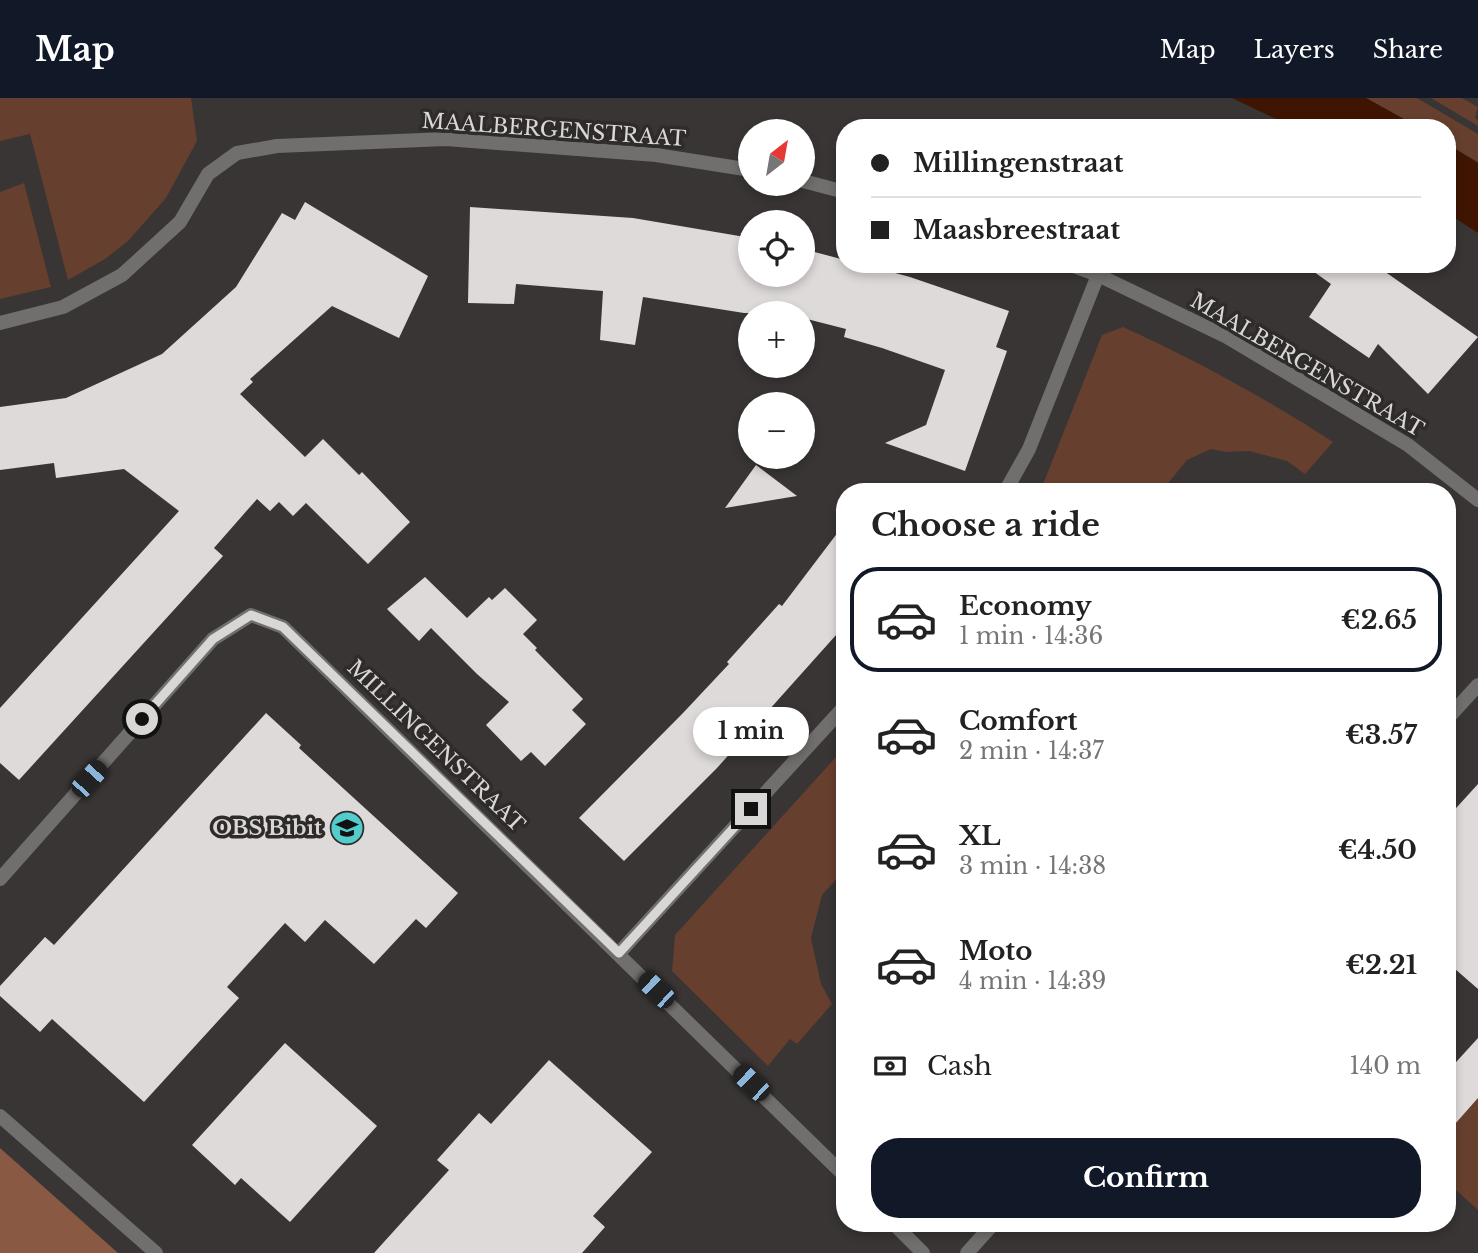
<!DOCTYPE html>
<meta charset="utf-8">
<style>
:root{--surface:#fff;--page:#f6f6f6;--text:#222;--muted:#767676;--line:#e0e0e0;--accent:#111827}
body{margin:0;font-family:"Libre Baskerville",serif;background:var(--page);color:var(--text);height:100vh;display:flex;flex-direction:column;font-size:26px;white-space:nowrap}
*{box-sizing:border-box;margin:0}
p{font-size:23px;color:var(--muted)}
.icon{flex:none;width:38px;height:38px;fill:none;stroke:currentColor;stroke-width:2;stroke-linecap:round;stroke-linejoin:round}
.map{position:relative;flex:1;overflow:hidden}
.drawer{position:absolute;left:836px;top:385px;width:620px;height:749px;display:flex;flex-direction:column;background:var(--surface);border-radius:28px;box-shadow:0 4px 10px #0003}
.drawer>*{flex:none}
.guide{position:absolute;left:836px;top:21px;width:620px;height:154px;border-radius:28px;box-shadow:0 4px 10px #0003;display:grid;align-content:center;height:154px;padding:0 35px;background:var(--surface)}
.needle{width:46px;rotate:31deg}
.fabs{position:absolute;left:738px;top:21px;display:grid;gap:14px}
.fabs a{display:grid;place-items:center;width:77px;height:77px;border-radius:50%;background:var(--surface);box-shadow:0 4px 10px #0003;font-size:35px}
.end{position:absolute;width:32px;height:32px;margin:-16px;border:9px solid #d9d7d6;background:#111;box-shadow:0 0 0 4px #111}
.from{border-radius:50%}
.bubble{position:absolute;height:49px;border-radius:24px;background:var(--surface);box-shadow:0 4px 10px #0003;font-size:23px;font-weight:700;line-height:49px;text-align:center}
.car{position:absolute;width:21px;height:42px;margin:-21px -10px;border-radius:9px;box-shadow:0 0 5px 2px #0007;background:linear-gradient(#222 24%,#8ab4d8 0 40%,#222 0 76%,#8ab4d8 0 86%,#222 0)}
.guide b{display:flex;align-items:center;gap:24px;height:66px;font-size:26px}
.guide b+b{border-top:2px solid var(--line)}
.guide i{width:18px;height:18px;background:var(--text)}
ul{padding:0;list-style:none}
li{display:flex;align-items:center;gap:21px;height:105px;margin:0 14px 10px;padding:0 21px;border:4px solid transparent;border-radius:28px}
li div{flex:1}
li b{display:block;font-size:26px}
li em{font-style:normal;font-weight:700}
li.selected{border-color:var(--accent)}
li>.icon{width:63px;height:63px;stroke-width:1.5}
h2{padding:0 35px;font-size:32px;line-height:84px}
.pay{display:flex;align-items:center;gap:18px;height:77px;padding:0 35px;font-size:26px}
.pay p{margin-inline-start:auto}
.action{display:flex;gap:14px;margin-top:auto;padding:14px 35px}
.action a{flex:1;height:80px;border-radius:28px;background:var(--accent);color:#fff;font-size:28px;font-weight:700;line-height:80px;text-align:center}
header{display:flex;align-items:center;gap:42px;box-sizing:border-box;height:98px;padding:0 35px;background:var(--accent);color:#fff}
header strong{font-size:33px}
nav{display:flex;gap:38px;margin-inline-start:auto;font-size:24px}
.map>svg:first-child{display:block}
.green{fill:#663f2e}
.forest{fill:#895944}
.water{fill:#3f1502}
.building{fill:#dedad9}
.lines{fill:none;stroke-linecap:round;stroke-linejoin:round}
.minor{stroke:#706f6e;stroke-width:14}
.route{stroke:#d9d7d6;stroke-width:9}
.labels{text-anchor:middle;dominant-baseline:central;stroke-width:7;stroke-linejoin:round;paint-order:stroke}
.street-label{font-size:21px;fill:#d9d7d6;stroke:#2e2b2a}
.poi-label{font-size:21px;font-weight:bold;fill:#d9d7d6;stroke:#2e2b2a;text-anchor:end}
</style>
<header>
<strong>Map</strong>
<nav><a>Map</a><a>Layers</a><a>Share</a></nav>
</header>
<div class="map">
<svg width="1478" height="1155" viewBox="0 0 1478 1155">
<rect width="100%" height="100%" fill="#383534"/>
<!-- green -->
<g class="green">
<polygon points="0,0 191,0 197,43 166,100 128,143 105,161 68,182 30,36 0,43"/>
<polygon points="1366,0 1417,0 1478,36 1478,64 1447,46 1447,30 1420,30"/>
<polygon points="1431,0 1462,0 1478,9 1475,20 1478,22 1478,28"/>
<polygon points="24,85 51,189 0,201 0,94"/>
<path d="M1123,229C1195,262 1266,300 1333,344L1305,376L1287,363L1249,353L1226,354L1211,351L1187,362L1161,394H1040L1102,237Z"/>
<polygon points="845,649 845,772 822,797 811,840 821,886 832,906 797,946 790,941 768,968 672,873 675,837"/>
<polygon points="1478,1000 1478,1112 1447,1084 1447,1034"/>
</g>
<!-- forest -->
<polygon class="forest" points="0,1050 118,1155 0,1155"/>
<!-- water -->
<g class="water">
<polygon points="1232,0 1366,0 1420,30 1295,30"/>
<polygon points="1447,46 1478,65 1478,135 1447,115"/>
</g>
<!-- building -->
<g class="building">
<polygon points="305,104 428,178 399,240 332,208 250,281 253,284 240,296 305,359 323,341 359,377 362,374 410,424 368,466 306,405 293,418 279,404 270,413 257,401 214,450 223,458 19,682 0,665 0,610 179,413 124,371 56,380 54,365 0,372 0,309 66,300 162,256 236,189 282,115 295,122"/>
<polygon points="470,109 633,120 751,140 751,177 803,177 803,151 845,162 845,166 862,166 910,179 1009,213 996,249 1007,253 965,373 885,345 926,327 945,272 882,250 844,239 846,231 803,220 803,215 744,215 643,199 635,247 600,242 603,193 516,186 514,206 468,205"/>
<polygon points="1303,166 1374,166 1478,239 1428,296 1378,246 1369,260 1309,219 1331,186"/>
<polygon points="756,367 797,398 725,410"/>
<polygon points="845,425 845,527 717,670 624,763 579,720 683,615 729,566 727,564 779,506 782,508"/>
<polygon points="425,479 467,520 489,499 492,502 505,490 537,522 523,536 537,550 535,552 583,601 572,612 586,626 545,668 531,654 521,663 486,627 509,604 477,576 431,530 419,543 387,511"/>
<polygon points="266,615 301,647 299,650 458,795 426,830 416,821 374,866 325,822 305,844 285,825 227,889 239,900 144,1004 52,921 40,934 0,898 0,888 45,839 54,847"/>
<polygon points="1478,686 1478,891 1447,864 1447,720"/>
<polygon points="1478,940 1478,1000 1447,1035 1447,974"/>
<polygon points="285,945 377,1028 290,1124 241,1080 235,1087 192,1047"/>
<polygon points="549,962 652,1054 593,1118 605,1129 582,1155 374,1155 449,1072 437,1062 479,1015 491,1026"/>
</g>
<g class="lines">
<!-- minor -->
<g class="minor">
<polyline points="803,83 845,94"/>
<polyline points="1068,166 1098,177 1227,239 1408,347 1478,402"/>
<polyline points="0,225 63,209 122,177 180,124 208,76 237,55 277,48 446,41 656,57 751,72"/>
<polyline points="1005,394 1029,351 1098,177"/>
<polyline points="1447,621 1478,587"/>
<polyline points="0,781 213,541 251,517 283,529 845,1078"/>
<polyline points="619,855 845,608"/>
<polyline points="0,1018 156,1155"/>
<polyline points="893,1125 923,1155"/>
<polyline points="967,1155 994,1125"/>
</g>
</g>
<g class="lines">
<!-- route -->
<polyline class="route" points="142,621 213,541 251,517 283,529 619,855 751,711"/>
</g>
<!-- icons -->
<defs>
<symbol id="school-disc" viewBox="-11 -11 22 22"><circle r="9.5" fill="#52cdcc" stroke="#2e2b2a"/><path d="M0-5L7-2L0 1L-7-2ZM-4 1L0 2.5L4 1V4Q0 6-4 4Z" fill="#111"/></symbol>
</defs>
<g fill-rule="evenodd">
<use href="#school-disc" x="328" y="711" width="38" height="38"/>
</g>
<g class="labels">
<!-- street labels -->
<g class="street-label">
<text transform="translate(554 32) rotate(4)">MAALBERGENSTRAAT</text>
<text transform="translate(1307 267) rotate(30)">MAALBERGENSTRAAT</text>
<text transform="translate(436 648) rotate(44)">MILLINGENSTRAAT</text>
</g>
<!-- poi labels -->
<g class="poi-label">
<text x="322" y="730">OBS Bibit</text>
</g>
</g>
</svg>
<div class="fabs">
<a><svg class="needle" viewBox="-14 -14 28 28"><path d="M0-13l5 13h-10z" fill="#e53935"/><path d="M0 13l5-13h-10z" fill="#767676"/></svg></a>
<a><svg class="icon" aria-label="locate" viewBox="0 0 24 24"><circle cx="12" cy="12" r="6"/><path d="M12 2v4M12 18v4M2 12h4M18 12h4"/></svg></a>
<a>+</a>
<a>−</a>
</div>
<i class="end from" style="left:142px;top:621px"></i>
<i class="end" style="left:751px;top:711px"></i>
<div class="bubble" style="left:693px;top:609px;width:116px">1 min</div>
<i class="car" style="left:89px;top:681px;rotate:42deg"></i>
<i class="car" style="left:656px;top:892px;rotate:314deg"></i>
<i class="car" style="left:751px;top:985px;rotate:314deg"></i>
<div class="guide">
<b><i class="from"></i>Millingenstraat</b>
<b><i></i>Maasbreestraat</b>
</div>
<section class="drawer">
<h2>Choose a ride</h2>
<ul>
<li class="selected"><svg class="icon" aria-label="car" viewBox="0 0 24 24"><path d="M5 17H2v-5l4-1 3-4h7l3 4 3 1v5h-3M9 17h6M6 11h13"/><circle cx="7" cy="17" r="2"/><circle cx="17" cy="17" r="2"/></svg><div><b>Economy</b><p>1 min · 14:36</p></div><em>€2.65</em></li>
<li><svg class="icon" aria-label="car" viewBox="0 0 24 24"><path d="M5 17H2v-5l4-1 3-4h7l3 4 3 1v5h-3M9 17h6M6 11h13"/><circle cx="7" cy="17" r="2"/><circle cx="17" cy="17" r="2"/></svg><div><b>Comfort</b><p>2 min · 14:37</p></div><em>€3.57</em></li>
<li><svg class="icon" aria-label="car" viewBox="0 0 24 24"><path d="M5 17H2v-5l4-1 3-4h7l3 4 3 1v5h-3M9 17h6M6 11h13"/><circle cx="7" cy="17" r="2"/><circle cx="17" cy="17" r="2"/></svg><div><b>XL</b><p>3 min · 14:38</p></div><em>€4.50</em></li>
<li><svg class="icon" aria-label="car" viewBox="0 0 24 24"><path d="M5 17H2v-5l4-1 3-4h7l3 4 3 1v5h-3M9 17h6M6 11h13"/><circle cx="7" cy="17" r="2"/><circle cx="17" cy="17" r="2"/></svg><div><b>Moto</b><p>4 min · 14:39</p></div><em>€2.21</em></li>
</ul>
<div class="pay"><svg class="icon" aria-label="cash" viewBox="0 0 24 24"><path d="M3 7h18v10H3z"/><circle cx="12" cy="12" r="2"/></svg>Cash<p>140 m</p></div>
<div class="action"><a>Confirm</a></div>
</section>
</div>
